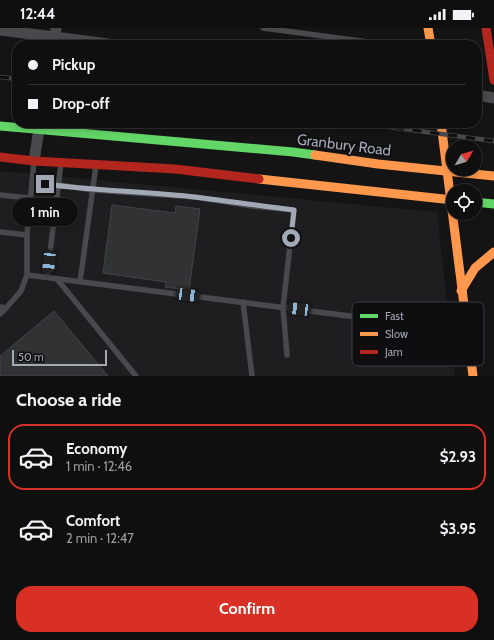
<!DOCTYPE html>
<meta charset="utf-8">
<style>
:root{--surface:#0f0f0f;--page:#1d1d1d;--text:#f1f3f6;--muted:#9b9c9e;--line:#2f2f2f;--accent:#d93025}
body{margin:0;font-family:Cabin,sans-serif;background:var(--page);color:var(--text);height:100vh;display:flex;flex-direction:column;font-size:15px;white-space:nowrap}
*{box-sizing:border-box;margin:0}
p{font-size:13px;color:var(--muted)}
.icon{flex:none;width:22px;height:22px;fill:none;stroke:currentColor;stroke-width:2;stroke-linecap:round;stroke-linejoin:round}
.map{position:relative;height:348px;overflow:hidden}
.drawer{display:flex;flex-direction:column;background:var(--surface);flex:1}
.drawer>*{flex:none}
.top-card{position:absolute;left:12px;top:12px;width:470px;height:88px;border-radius:16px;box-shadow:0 2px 6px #0003,0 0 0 1px var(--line);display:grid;align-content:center;height:88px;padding:0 16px;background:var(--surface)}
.needle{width:26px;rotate:52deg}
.fabs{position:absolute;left:446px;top:112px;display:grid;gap:8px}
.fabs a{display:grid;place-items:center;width:36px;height:36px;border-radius:50%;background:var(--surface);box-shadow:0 2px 6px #0003,0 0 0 1px var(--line);font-size:20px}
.scale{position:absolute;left:12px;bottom:10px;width:95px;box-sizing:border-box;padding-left:4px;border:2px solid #a3a8b7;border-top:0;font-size:11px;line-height:14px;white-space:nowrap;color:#a3a8b7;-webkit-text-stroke:3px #0e0e10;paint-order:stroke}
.end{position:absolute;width:18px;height:18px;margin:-9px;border:5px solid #a3a8b7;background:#111;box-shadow:0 0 0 2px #111}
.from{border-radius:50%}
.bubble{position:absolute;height:28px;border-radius:14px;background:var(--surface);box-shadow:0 2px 6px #0003,0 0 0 1px var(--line);font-size:13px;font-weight:700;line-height:28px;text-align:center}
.car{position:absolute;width:12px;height:24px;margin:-12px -6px;border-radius:5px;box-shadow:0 0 3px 1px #0007;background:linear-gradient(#222 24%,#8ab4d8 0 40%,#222 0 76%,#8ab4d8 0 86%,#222 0)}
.top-card b{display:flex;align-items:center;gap:14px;height:38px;font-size:15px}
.top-card b+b{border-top:1px solid var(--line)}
.top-card i{width:10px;height:10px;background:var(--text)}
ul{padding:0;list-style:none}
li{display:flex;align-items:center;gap:12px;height:66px;margin:0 8px 6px;padding:0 8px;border:2px solid transparent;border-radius:16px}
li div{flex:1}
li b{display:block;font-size:15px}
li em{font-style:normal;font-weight:700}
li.on{border-color:var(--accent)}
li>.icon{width:36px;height:36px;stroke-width:1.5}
h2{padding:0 16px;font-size:18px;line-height:48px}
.cta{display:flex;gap:8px;margin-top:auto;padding:8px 16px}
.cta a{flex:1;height:46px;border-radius:16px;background:var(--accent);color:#fff;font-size:16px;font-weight:700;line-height:46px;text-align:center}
.status{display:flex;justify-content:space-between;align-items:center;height:28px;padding:0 20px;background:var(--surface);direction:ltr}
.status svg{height:11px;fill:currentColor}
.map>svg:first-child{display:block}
.built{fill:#1e1e20}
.building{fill:#313234;stroke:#424448}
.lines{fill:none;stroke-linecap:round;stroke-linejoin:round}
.lane{stroke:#47494d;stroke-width:5.5}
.street{stroke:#47494d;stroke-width:11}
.fast{stroke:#63d668;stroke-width:9}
.slow{stroke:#ff974d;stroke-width:9}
.jam{stroke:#b3261e;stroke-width:9}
.rail-casing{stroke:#47494c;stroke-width:4.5}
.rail{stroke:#0e0e10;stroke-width:3;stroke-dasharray:9;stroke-linecap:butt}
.route{stroke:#a3a8b7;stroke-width:5}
.labels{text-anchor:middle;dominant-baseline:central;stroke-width:3.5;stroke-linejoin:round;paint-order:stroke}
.street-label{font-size:15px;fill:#a3a8b7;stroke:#0e0e10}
.key{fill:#0e0e10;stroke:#3b3c42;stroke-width:1}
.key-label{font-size:11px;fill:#a3a8b7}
</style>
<div class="status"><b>12:44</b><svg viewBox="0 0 49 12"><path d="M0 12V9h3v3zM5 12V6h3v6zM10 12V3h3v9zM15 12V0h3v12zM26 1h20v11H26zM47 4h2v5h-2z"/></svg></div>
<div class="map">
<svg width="494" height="348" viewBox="0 0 494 348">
<rect width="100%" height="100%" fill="#141414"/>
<!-- built -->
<polygon class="built" points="0,143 437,184 455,348 0,348"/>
<!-- building -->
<g class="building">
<polygon points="112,177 175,185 176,178 200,181 189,262 165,259 166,254 103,245"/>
<polygon points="54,283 108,348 0,348 0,328"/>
</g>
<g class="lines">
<!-- lane -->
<g class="lane">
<polyline points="263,0 391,17"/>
<polyline points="32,153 93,162 195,169 252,178 294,182 283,279 287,327"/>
<polyline points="0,167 30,170"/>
<polyline points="0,204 27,207"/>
<polyline points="27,247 467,303"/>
<polyline points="47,249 61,135"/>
<polyline points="57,251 136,348"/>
<polyline points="80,254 96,137"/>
<polyline points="243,274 252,348"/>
<polyline points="0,279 6,280 21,263 27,247 27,207 34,133"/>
<polyline points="0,286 6,280"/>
</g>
<!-- street -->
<g class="street">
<polyline points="0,2 116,17"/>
<polyline points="54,17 56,0"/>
<polyline points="477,67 494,70"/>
<polyline points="34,133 40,95"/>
</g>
<!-- fast -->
<g class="fast">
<polyline points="0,98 293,124 315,127"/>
<polyline points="475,174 494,176"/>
</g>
<!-- slow -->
<g class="slow">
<polyline points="428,0 431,17"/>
<polyline points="441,95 473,348"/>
<polyline points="315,127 378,136 494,148"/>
<polyline points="259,151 453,172"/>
<polyline points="461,263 475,240 494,224"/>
</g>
<!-- jam -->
<g class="jam">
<polyline points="486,0 494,52"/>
<polyline points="0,129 34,133 175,141 259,151"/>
</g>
<defs>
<g id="rail">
<polyline points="0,49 17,51"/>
<polyline points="359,95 494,113"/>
</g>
</defs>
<!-- rail casing -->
<use href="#rail" class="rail-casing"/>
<!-- rail -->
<use href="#rail" class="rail"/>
</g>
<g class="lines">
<!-- route -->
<path class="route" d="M45,156C94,163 144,163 194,169C228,173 261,178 294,182L291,210"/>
</g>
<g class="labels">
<!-- street labels -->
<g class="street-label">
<text transform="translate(344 117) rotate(7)">Granbury Road</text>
</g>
</g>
<!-- legend -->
<rect x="352" y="274" width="132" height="64" rx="6" class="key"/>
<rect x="360" y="286" width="18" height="4" fill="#63d668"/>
<rect x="360" y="304" width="18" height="4" fill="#ff974d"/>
<rect x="360" y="322" width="18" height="4" fill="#b3261e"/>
<g class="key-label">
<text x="385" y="292">Fast</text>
<text x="385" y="310">Slow</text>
<text x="385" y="328">Jam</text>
</g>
</svg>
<div class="fabs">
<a><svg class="needle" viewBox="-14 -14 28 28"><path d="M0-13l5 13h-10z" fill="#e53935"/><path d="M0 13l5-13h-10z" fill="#9b9c9e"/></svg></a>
<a><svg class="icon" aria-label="locate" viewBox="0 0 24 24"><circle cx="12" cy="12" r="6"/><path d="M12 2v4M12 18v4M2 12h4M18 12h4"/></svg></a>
</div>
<div class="scale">50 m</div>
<i class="end from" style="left:291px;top:210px"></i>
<i class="end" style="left:45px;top:156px"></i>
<div class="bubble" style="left:12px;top:170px;width:66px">1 min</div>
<i class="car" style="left:49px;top:234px;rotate:186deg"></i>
<i class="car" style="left:188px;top:267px;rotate:97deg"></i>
<i class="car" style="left:299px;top:281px;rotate:277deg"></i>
<div class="top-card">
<b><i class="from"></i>Pickup</b>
<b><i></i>Drop-off</b>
</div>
</div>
<section class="drawer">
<h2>Choose a ride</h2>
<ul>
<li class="on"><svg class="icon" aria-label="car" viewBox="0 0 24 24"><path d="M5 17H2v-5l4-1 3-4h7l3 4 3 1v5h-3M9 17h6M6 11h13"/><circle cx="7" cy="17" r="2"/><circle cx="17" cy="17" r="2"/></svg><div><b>Economy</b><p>1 min · 12:46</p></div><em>$2.93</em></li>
<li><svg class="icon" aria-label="car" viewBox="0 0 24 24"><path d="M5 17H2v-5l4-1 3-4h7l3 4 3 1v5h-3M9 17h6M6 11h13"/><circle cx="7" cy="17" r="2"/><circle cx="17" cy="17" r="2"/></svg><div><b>Comfort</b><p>2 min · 12:47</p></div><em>$3.95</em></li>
</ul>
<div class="cta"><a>Confirm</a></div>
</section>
